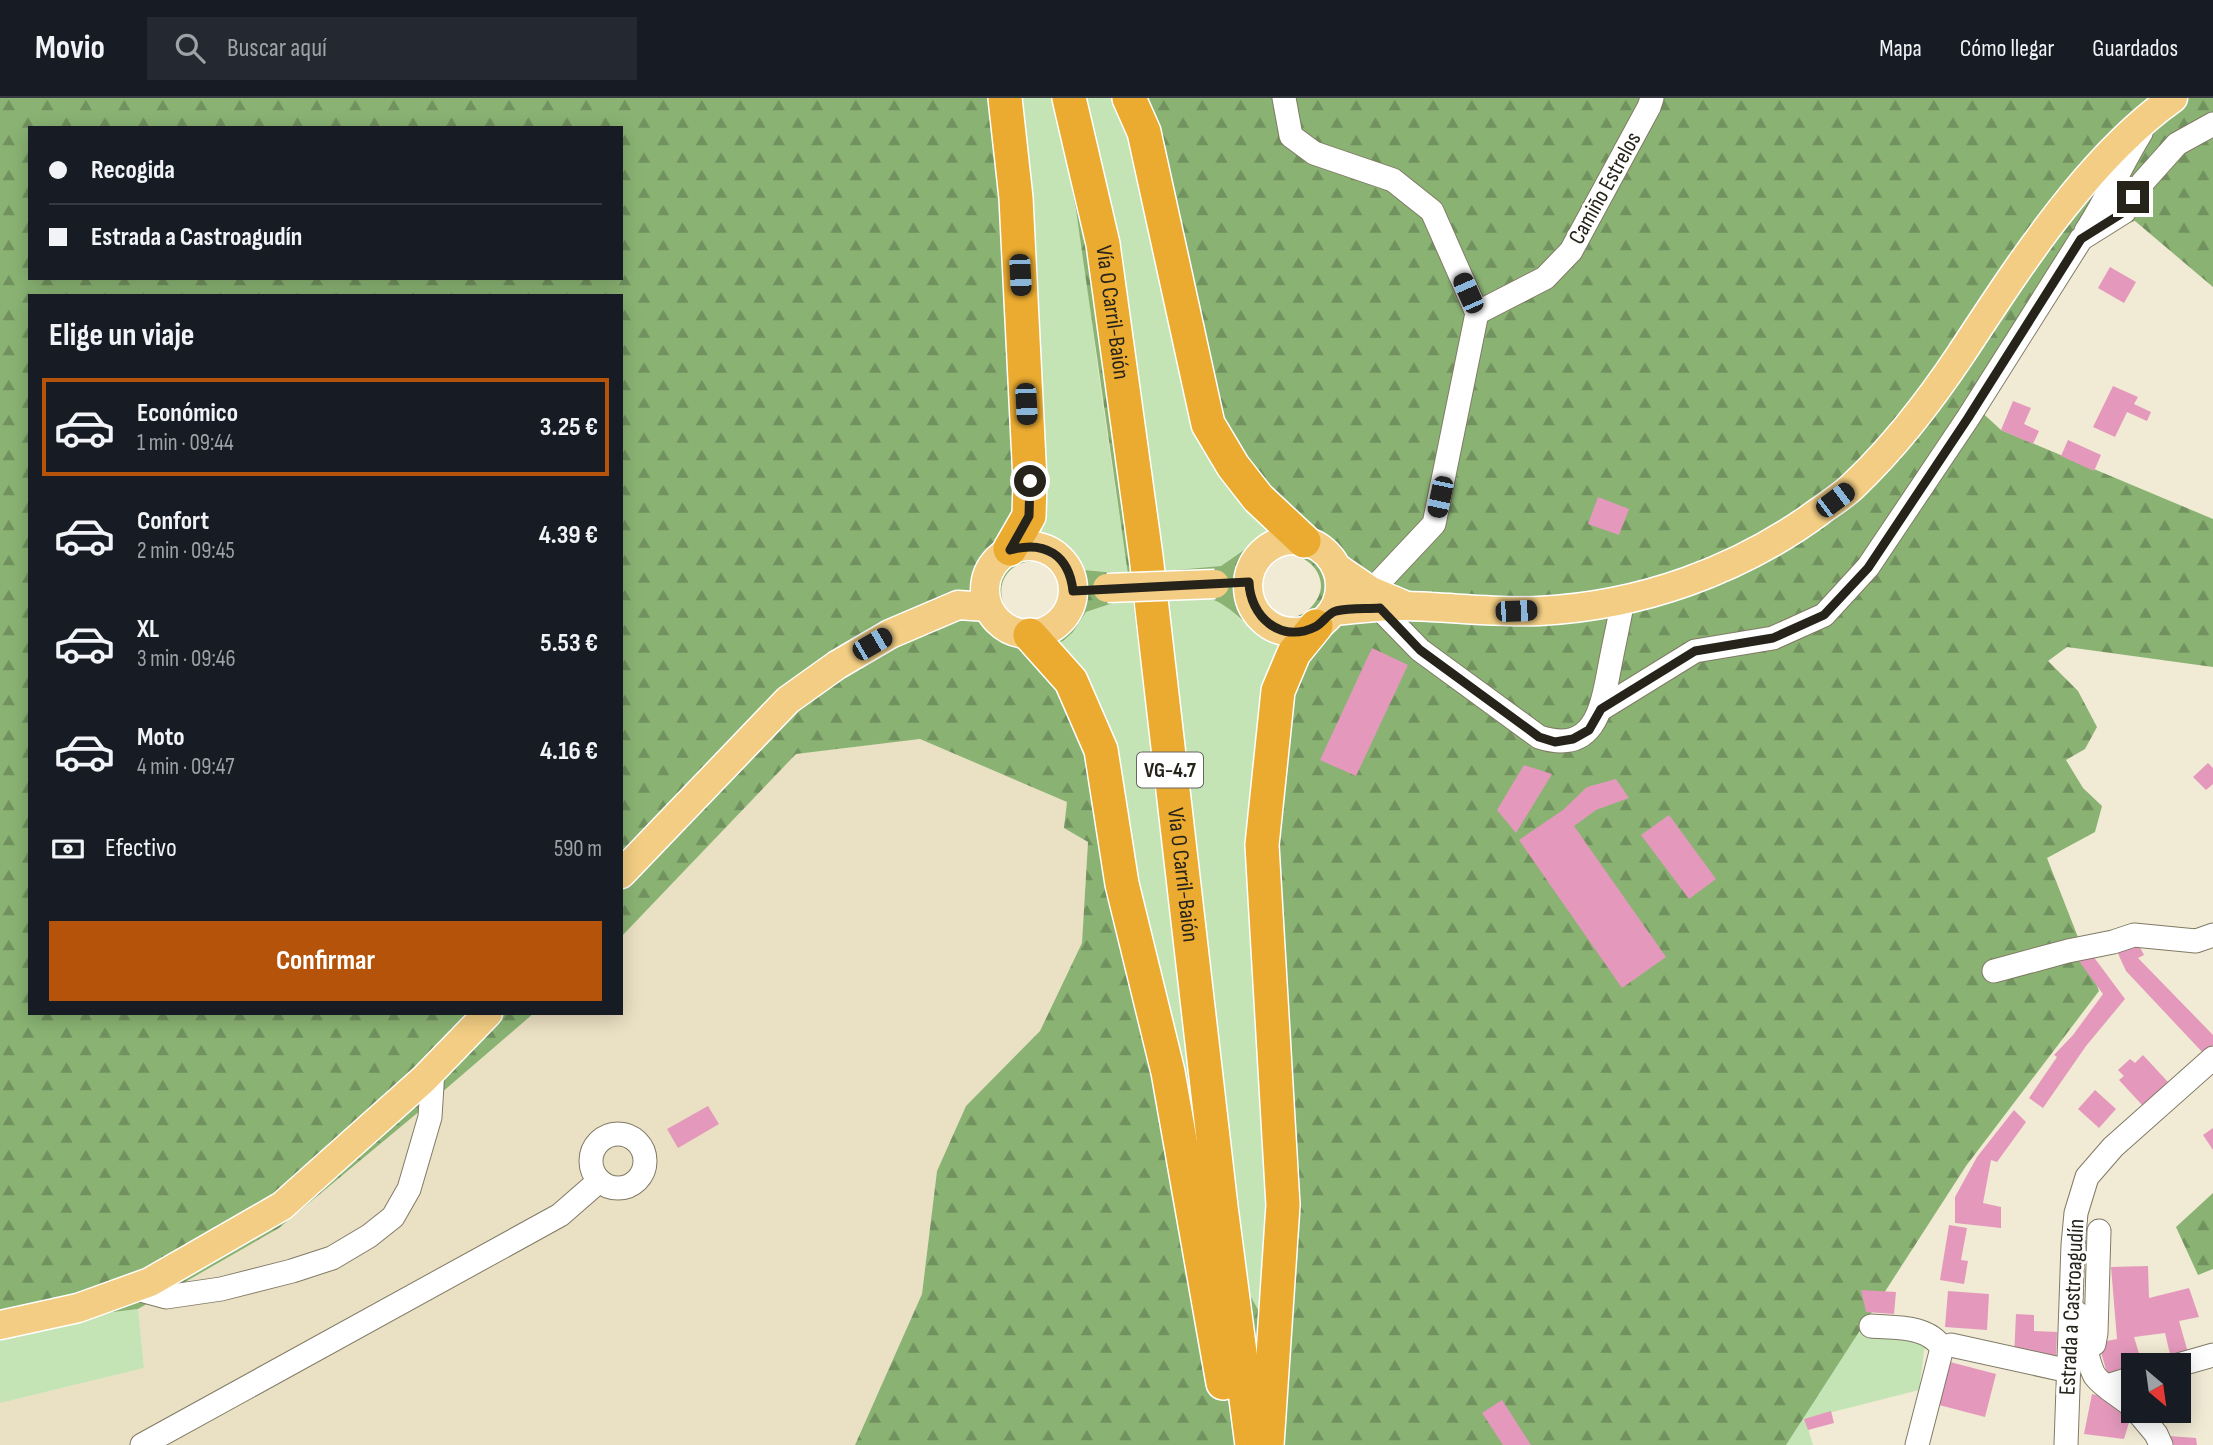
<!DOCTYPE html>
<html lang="es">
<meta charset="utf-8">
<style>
:root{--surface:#171b24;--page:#242831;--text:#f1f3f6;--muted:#9ea1a6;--line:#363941;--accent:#b45309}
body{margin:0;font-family:"Sofia Sans Condensed",sans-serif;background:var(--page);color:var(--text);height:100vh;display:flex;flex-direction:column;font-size:26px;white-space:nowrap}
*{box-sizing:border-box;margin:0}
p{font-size:23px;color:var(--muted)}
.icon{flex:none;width:38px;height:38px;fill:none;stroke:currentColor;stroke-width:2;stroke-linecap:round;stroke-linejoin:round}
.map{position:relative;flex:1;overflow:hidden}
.panel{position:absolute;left:28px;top:196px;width:595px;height:721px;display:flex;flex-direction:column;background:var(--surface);border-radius:0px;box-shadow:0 4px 18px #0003}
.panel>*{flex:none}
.guide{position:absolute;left:28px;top:28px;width:595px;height:154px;border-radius:0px;box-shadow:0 4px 18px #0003;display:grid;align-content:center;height:154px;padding:0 21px;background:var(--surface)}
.needle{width:46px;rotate:151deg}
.fabs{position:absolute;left:2121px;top:1255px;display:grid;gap:14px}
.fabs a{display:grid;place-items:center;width:70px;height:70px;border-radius:0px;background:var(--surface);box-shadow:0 4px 18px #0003;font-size:35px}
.end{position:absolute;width:32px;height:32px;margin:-16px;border:9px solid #26231b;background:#fff;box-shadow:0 0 0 4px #fff}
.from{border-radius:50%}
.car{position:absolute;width:21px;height:42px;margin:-21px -10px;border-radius:9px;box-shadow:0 0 5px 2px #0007;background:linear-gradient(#222 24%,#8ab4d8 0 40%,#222 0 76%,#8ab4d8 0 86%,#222 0)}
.guide b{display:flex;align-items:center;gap:24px;height:66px;font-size:26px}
.guide b+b{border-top:2px solid var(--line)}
.guide i{width:18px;height:18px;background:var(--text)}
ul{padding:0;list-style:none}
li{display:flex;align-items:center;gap:21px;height:98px;margin:0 14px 10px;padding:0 7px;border:4px solid transparent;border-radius:0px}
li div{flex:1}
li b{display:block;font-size:26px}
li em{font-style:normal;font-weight:700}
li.on{border-color:var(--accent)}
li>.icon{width:63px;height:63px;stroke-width:1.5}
h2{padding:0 21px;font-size:32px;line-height:84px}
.pay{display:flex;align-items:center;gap:18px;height:77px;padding:0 21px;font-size:26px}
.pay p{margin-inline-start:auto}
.cta{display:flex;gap:14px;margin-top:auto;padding:14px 21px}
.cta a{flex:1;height:80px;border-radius:0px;background:var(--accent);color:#fff;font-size:28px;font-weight:700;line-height:80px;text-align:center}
header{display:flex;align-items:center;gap:42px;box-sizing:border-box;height:98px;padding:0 35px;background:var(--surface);border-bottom:2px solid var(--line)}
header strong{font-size:33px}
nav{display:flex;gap:38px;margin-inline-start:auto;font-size:24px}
.search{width:490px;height:63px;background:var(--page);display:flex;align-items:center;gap:18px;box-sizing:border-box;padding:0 24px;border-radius:0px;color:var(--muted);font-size:26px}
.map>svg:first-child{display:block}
.built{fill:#eae0c3}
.green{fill:#c5e4b5}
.forest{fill:url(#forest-firs);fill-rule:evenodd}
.building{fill:#e499bc;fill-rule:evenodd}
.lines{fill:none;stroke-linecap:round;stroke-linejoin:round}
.minor-casing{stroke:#807a66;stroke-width:25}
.major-casing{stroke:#fff;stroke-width:31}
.highway-casing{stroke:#fff;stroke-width:36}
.minor{stroke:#fff;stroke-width:23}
.major{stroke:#f2cd83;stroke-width:28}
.highway{stroke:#eaab30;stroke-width:33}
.major-bridge-casing{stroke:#fff;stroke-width:31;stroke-linecap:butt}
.major-bridge{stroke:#f2cd83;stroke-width:28}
.route{stroke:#26231b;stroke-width:9}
.labels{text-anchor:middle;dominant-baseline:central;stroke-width:6;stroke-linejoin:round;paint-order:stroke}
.shield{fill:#fff;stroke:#67655f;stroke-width:2}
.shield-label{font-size:21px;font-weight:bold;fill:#26231b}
.street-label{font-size:23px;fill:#26231b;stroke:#fff}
</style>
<header>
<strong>Movio</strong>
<div class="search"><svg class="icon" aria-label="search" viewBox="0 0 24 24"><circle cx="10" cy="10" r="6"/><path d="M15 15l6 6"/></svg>Buscar aquí</div>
<nav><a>Mapa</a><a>Cómo llegar</a><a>Guardados</a></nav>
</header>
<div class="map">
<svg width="2213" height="1347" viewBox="0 0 2213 1347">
<defs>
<pattern id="forest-firs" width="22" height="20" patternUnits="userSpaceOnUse" patternTransform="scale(1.75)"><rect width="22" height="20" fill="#8ab373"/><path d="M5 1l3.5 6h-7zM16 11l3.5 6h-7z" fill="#71915e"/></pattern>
</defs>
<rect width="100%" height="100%" fill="#f1ead4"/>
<!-- built -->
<polygon class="built" points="920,641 1067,704 1088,743 1082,845 1040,933 966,1008 937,1073 922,1196 855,1347 0,1347 0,1305 144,1270 138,1211 279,1130 446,991 534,915 621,915 621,839 796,656"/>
<!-- green -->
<g class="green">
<path d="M1017,0H1052C1075,86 1086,175 1097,264C1107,335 1117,405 1129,476L1082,472L1055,445L1043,440L1039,433Z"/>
<polygon points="1085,0 1117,0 1271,434 1221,468 1162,473"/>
<polygon points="1208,500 1223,505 1253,533 1264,538 1291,541 1276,1025 1264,1221 1244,1188 1167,503"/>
<polygon points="1116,504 1133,504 1211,1137 1048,547 1086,514"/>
<polygon points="138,1211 144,1270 0,1305 0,1228"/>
<polygon points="1853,1228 1925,1246 1919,1292 1805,1321 1813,1347 1751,1347"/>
</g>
<!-- forest -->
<g class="forest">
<path d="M0,0H1017L1039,433L1043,440L1055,445L1083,472L1128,476L1076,112L1063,43L1052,0H1085L1163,473L1221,468L1270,434L1251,410L1151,115L1117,0H2213V189L2135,123L2081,141L1975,308L2001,332L2213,421V569L2067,549L2048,563L2078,593L2097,629L2085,651L2066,662L2083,690L2102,708L2095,734L2047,760L2099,893L1966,1068L1786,1347H855L922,1196L937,1073L966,1008L1040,933L1082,845L1088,744L1064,730L1067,704L920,641L796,656L621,839V198H30V915H534L433,1002L279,1130L138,1211L0,1228ZM30,30H621V180H30ZM1290,456C1314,460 1332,485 1313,507C1277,550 1225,465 1290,456ZM1032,463C1052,466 1069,483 1061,505C1057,513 1050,520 1042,523C1000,538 981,469 1032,463ZM1208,500C1242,510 1249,545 1290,541L1265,935L1277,1114L1263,1220L1244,1187L1167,503ZM1116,504H1133L1211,1137L1071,577L1049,547L1063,543L1073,534L1086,514Z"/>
<polygon points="2213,1095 2213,1171 2198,1177 2176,1129"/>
</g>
<!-- building -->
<g class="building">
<polygon points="2110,169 2136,184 2124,205 2098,190"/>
<polygon points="2113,288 2138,299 2134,306 2151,314 2147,323 2127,314 2115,339 2093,329"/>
<polygon points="2013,303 2031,310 2024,326 2039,333 2033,346 2001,332"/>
<polygon points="2068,342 2101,357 2094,373 2061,358"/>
<polygon points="1598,399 1629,411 1619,437 1588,426"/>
<polygon points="1372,550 1408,567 1356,678 1320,662"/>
<polygon points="2208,665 2213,670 2213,686 2206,692 2193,679"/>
<polygon points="1524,667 1552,676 1516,735 1497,712"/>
<polygon points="1616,681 1629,700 1596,712 1574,728 1666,859 1622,890 1519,742 1563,712 1587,689"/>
<polygon points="1669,717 1716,781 1689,801 1641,737"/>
<polygon points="2135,840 2144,857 2138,860 2213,937 2213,947 2204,956 2126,873 2115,849"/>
<polygon points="2090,854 2125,901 2086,948 2043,1010 2029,1000 2057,959 2054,957 2073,937 2103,896 2076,859"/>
<polygon points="2143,957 2168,984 2143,1008 2119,982 2124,978 2118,972 2130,961 2135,965"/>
<polygon points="2095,992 2116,1011 2099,1030 2078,1011"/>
<polygon points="708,1008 719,1026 678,1050 667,1031"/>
<polygon points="2014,1012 2026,1024 1997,1064 1991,1062 1983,1105 2001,1109 2001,1130 1955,1125 1955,1099 1977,1059"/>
<polygon points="2213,1030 2213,1052 2203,1037"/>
<polygon points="1949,1127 1967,1130 1961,1162 1968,1163 1964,1186 1940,1182"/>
<path d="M2148,1168L2149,1200L2189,1190L2199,1219L2179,1223L2189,1258L2163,1267H2133V1276L2109,1282L2101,1254V1244L2117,1241L2111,1169ZM2165,1235L2170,1256L2141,1262L2134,1239Z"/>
<polygon points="1861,1192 1896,1194 1894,1216 1866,1214"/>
<polygon points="1948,1193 1989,1196 1987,1232 1945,1229"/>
<polygon points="2016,1216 2034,1217 2034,1233 2057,1234 2056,1260 2014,1259"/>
<polygon points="1950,1264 1996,1276 1985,1319 1939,1307"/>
<polygon points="2092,1296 2111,1301 2130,1321 2124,1341 2084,1336"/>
<polygon points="1502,1302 1531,1347 1503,1347 1482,1315"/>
<polygon points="1831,1313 1834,1325 1808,1332 1804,1321"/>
<polygon points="2169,1338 2196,1340 2197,1347 2174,1347"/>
</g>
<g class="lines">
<defs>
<g id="minor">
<polyline points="1284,0 1291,38 1314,55 1393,82 1432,113 1477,215 1434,426 1371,493"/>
<path d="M2086,133C2107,101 2121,67 2141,35"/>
<polyline points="1477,215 1545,180 1571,153 1649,9 1652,0"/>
<path d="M1379,510L1420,552L1539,639C1596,657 1602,609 1610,567C1614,546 1619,524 1623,502"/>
<polyline points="1601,611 1695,553 1773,540 1824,517 1868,469 1968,320 2081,141 2124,114 2143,84 2177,46 2213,26"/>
<polyline points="1994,873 2068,853 2113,844 2134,837 2196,843 2213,837"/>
<circle cx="618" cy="1063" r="27"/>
<polyline points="133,1190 166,1199 221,1191 292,1173 332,1160 369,1138 393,1119 409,1091 430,1019 433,972"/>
<path d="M2077,1215C2080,1227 2089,1270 2095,1278C2104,1290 2122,1299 2133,1309"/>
<path d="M1871,1228C1895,1230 1928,1227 1942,1250"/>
<polyline points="2087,1249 2094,1246 2096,1235 2099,1133"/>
<polyline points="2178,1267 2213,1257"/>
<polyline points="2107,1288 2133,1280"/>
<polyline points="2136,1312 2156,1336 2161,1347"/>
<polyline points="142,1347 560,1117 599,1083"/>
<polyline points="1917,1347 1942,1250 1951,1247 2069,1273"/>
<polyline points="2066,1347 2073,1147 2076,1115 2087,1079 2113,1049 2213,960"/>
</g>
<g id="major">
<circle cx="1294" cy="488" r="46"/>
<circle cx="1029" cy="492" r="44"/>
<polyline points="1336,469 1371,493 1402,506"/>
<path d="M1333,513C1357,511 1382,507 1407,508C1451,509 1494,515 1539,513C1640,508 1739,473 1820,413C1831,405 1844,397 1854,387C1895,348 1929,304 1961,256C2019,168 2087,61 2173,0"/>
<polyline points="621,776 788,602 837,567 890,536 958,507 987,509"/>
<polyline points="0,1227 78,1210 150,1184 282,1108 424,981 488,915"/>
</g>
<g id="highway">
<polyline points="1005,0 1016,100 1030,383 1029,418 1010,451"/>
<path id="s1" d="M1069,0L1103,146L1146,458L1221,1109L1252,1347"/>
<polyline points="1129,0 1144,34 1208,326 1233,368 1258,400 1304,443"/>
<polyline points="1030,537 1071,583 1101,652 1122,786 1168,974 1223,1285"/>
<polyline points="1267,1347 1283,1107 1262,747 1278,593 1294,555 1316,528"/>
</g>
</defs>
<!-- minor casing -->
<use href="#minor" class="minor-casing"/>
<!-- major casing -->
<use href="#major" class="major-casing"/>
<!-- highway casing -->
<use href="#highway" class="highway-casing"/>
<!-- minor -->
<use href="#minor" class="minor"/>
<!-- major -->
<use href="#major" class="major"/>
<!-- highway -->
<use href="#highway" class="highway"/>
<defs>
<polyline id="major-bridge" points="1107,490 1215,486"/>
</defs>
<!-- major-bridge casing -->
<use href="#major-bridge" class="major-bridge-casing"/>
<!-- major-bridge -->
<use href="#major-bridge" class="major-bridge"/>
</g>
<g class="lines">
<!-- route -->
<path class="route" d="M1030,383L1029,418L1010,452C1045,442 1069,457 1073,493L1249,484C1250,518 1280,546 1315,529C1323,525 1328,515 1336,513C1350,510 1365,511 1380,510L1420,552L1539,639L1555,644L1573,641L1589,632L1601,611L1695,553L1773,540L1824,517L1868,470L1968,320L2081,141L2124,114L2133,99"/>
</g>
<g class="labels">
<!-- shield labels -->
<rect class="shield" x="1137" y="654.5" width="66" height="35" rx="5"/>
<g class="shield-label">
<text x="1170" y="672">VG-4.7</text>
</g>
<!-- street labels -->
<g class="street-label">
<text transform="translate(1605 90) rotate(-61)">Camiño Estrelos</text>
<text stroke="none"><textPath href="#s1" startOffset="219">Vía O Carril-Baión</textPath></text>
<text stroke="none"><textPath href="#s1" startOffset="786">Vía O Carril-Baión</textPath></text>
<text transform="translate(2072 1209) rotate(-87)">Estrada a Castroagudín</text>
</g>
</g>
</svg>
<div class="fabs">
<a><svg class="needle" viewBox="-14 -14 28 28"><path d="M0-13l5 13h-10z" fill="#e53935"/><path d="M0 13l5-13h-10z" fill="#9ea1a6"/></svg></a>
</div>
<i class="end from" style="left:1030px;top:383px"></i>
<i class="end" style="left:2133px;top:99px"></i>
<i class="car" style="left:1020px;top:177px;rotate:177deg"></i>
<i class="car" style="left:1468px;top:195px;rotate:336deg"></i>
<i class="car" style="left:1026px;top:306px;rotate:177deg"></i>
<i class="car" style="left:1440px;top:399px;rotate:192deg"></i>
<i class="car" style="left:1835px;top:402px;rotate:53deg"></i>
<i class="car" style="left:1516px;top:513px;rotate:88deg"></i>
<i class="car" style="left:872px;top:546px;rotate:60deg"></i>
<div class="guide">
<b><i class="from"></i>Recogida</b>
<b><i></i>Estrada a Castroagudín</b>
</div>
<section class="panel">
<h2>Elige un viaje</h2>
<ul>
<li class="on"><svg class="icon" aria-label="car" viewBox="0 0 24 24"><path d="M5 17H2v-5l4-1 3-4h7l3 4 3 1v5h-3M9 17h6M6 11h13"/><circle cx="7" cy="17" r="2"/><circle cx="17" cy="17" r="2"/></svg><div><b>Económico</b><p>1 min · 09:44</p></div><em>3.25 €</em></li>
<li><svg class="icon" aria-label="car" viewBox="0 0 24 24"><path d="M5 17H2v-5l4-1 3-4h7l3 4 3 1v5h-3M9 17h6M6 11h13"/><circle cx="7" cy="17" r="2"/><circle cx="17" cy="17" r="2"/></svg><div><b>Confort</b><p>2 min · 09:45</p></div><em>4.39 €</em></li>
<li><svg class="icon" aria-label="car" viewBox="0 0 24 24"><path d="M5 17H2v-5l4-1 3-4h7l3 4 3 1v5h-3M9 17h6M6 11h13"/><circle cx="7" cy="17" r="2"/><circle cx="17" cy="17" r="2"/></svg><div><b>XL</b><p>3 min · 09:46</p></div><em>5.53 €</em></li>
<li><svg class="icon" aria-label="car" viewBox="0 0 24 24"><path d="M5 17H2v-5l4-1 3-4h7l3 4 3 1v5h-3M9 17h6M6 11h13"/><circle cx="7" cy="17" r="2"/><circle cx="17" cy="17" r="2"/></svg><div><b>Moto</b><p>4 min · 09:47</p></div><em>4.16 €</em></li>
</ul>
<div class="pay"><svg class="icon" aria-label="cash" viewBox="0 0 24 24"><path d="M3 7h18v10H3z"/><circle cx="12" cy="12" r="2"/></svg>Efectivo<p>590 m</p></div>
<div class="cta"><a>Confirmar</a></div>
</section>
</div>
